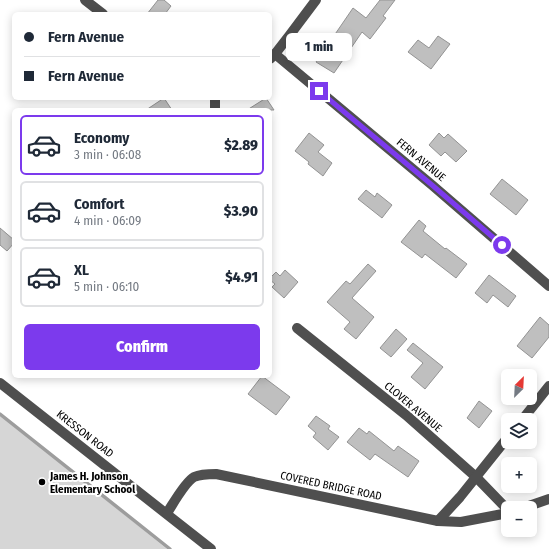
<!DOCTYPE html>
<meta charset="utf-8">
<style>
:root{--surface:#fff;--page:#f6f6f7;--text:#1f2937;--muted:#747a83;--line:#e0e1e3;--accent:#7c3aed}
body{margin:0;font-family:"Fira Sans Condensed",sans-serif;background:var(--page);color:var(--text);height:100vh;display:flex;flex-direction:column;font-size:15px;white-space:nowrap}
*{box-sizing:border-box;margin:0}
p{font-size:13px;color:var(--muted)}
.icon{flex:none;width:22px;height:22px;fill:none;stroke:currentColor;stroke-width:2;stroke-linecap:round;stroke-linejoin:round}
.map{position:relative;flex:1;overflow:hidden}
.details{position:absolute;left:12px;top:108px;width:260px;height:270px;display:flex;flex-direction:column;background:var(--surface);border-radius:6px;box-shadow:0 2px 10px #0003}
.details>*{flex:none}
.top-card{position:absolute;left:12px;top:12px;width:260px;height:88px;border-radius:6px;box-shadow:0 2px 10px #0003;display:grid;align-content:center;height:88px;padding:0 12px;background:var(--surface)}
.needle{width:26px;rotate:24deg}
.buttons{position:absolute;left:501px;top:369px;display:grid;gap:8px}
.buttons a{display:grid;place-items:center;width:36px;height:36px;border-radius:6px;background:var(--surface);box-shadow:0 2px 10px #0003;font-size:20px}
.end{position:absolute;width:18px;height:18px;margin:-9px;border:5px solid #7c3aed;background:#fff;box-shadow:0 0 0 2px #fff}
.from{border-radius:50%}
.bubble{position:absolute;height:28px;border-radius:6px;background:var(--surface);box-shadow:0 2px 10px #0003;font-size:13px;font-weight:800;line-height:28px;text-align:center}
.top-card b{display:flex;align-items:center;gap:14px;height:38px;font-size:15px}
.top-card b+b{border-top:1px solid var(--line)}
.top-card i{width:10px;height:10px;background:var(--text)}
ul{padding:7px 0 0;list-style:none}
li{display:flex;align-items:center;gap:12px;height:60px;margin:0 8px 6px;padding:0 4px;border:2px solid var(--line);border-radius:6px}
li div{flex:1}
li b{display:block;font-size:15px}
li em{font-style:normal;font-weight:800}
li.current{border-color:var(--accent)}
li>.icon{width:36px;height:36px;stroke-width:1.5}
.button{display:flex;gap:8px;margin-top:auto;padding:8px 12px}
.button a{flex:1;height:46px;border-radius:6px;background:var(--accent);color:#fff;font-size:16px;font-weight:800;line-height:46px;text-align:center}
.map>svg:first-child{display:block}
.green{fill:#d6d6d6}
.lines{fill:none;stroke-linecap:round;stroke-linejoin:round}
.stream{stroke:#9d9d9d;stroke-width:3.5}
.building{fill:#bfbfbf;stroke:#939393}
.minor{stroke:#4f4f4f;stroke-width:10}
.route{stroke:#7c3aed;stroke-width:5}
.poi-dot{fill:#000;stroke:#fff;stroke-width:1.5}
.labels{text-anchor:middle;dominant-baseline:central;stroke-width:4;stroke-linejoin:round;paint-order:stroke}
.street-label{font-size:11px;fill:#000;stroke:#fff}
.poi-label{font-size:11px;font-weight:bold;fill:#000;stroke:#fff;text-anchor:start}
</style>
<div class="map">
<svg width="549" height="549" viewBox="0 0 549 549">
<rect width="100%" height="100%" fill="#fff"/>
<!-- green -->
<polygon class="green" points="0,414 167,549 0,549"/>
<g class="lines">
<!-- stream -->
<polyline class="stream" points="0,414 170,549"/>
</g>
<!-- building -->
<g class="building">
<polygon points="158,0 164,0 171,6 165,14 147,14"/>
<polygon points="380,0 395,0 383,16 386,18 370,39 362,32 334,73 316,62 353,8 366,18"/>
<polygon points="438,36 450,44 431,69 408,52 418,40 429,48"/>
<polygon points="164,98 172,110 146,110"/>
<polygon points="266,98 274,110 247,110"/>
<polygon points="309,133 324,145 318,152 332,163 323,176 308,164 309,162 295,151"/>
<polygon points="439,133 444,138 448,134 467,151 456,162 445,152 441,156 429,145"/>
<polygon points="502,179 528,200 516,215 490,194"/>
<polygon points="366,190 375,197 377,193 392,205 382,218 358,199"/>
<polygon points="419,220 426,226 423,231 445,249 446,248 467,264 456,278 425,254 422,258 401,242"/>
<polygon points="0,228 14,240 14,243 7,251 0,245"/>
<polygon points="368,264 376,271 352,298 374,317 356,339 344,329 350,322 327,302 346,281 350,284"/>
<polygon points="285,270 298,282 284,298 272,287 275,284 270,280 270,278 276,272 280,276"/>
<polygon points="489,275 516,296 508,307 493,295 487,303 475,293"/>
<polygon points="540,317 549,325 549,337 532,358 517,346"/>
<polygon points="396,329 407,339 391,357 380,348"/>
<polygon points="413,343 443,367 425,389 411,377 423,363 407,350"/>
<polygon points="262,376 290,397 276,415 248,394"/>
<polygon points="479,401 492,411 479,428 467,418"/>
<polygon points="316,416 330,426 328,429 339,437 328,450 313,437 316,433 308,426"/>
<polygon points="359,428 367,434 369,431 394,451 398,446 419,461 408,477 375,454 370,460 347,442"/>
</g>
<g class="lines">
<!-- minor -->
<g class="minor">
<polyline points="85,0 103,14"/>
<polyline points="275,54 432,185 549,286"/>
<polyline points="270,59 275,54 289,36 316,0"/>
<polyline points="215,98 215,110"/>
<polyline points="297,328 406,415 476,477 508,510"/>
<polyline points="0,383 211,549"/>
<polyline points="522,420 549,386"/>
<polyline points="523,508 549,499"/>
<path d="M167,513C173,504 185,482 194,477C201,474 208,474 216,474L438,521L461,522L508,513"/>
<polyline points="438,521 460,497 508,437"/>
</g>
</g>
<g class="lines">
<!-- route -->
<polyline class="route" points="319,91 432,185 502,245"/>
</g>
<!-- markers -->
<circle class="poi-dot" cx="42" cy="482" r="4"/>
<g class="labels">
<!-- street labels -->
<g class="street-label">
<text transform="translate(421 160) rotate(40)">FERN AVENUE</text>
<text transform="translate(413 407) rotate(40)">CLOVER AVENUE</text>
<text transform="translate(85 434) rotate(38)">KRESSON ROAD</text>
<text transform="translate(331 486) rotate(12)">COVERED BRIDGE ROAD</text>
</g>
<!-- poi labels -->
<g class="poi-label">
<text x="50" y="476">James H. Johnson<tspan x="50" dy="13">Elementary School</tspan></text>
</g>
</g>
</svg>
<div class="buttons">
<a><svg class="needle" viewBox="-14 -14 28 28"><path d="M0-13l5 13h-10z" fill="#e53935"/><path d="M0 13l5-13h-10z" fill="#747a83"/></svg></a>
<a><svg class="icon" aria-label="layers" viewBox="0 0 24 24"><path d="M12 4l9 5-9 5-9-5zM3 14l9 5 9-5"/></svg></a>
<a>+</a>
<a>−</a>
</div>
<i class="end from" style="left:502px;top:245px"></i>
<i class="end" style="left:319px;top:91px"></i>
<div class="bubble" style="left:286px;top:33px;width:66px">1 min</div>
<div class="top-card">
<b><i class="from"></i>Fern Avenue</b>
<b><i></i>Fern Avenue</b>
</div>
<section class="details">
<ul>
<li class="current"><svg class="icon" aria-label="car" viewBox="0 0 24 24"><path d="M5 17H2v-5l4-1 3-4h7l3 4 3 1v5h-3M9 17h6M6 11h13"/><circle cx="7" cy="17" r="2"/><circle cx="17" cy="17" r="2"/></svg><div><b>Economy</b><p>3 min · 06:08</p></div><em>$2.89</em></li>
<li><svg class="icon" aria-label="car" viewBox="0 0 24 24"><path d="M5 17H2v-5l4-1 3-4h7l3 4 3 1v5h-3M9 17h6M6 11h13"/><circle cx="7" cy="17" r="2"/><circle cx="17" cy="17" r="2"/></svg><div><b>Comfort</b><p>4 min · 06:09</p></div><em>$3.90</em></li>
<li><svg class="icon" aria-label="car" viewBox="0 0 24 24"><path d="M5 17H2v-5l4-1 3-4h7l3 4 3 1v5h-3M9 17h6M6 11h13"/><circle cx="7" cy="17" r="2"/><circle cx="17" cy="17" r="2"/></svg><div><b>XL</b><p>5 min · 06:10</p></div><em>$4.91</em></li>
</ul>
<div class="button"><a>Confirm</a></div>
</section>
</div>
